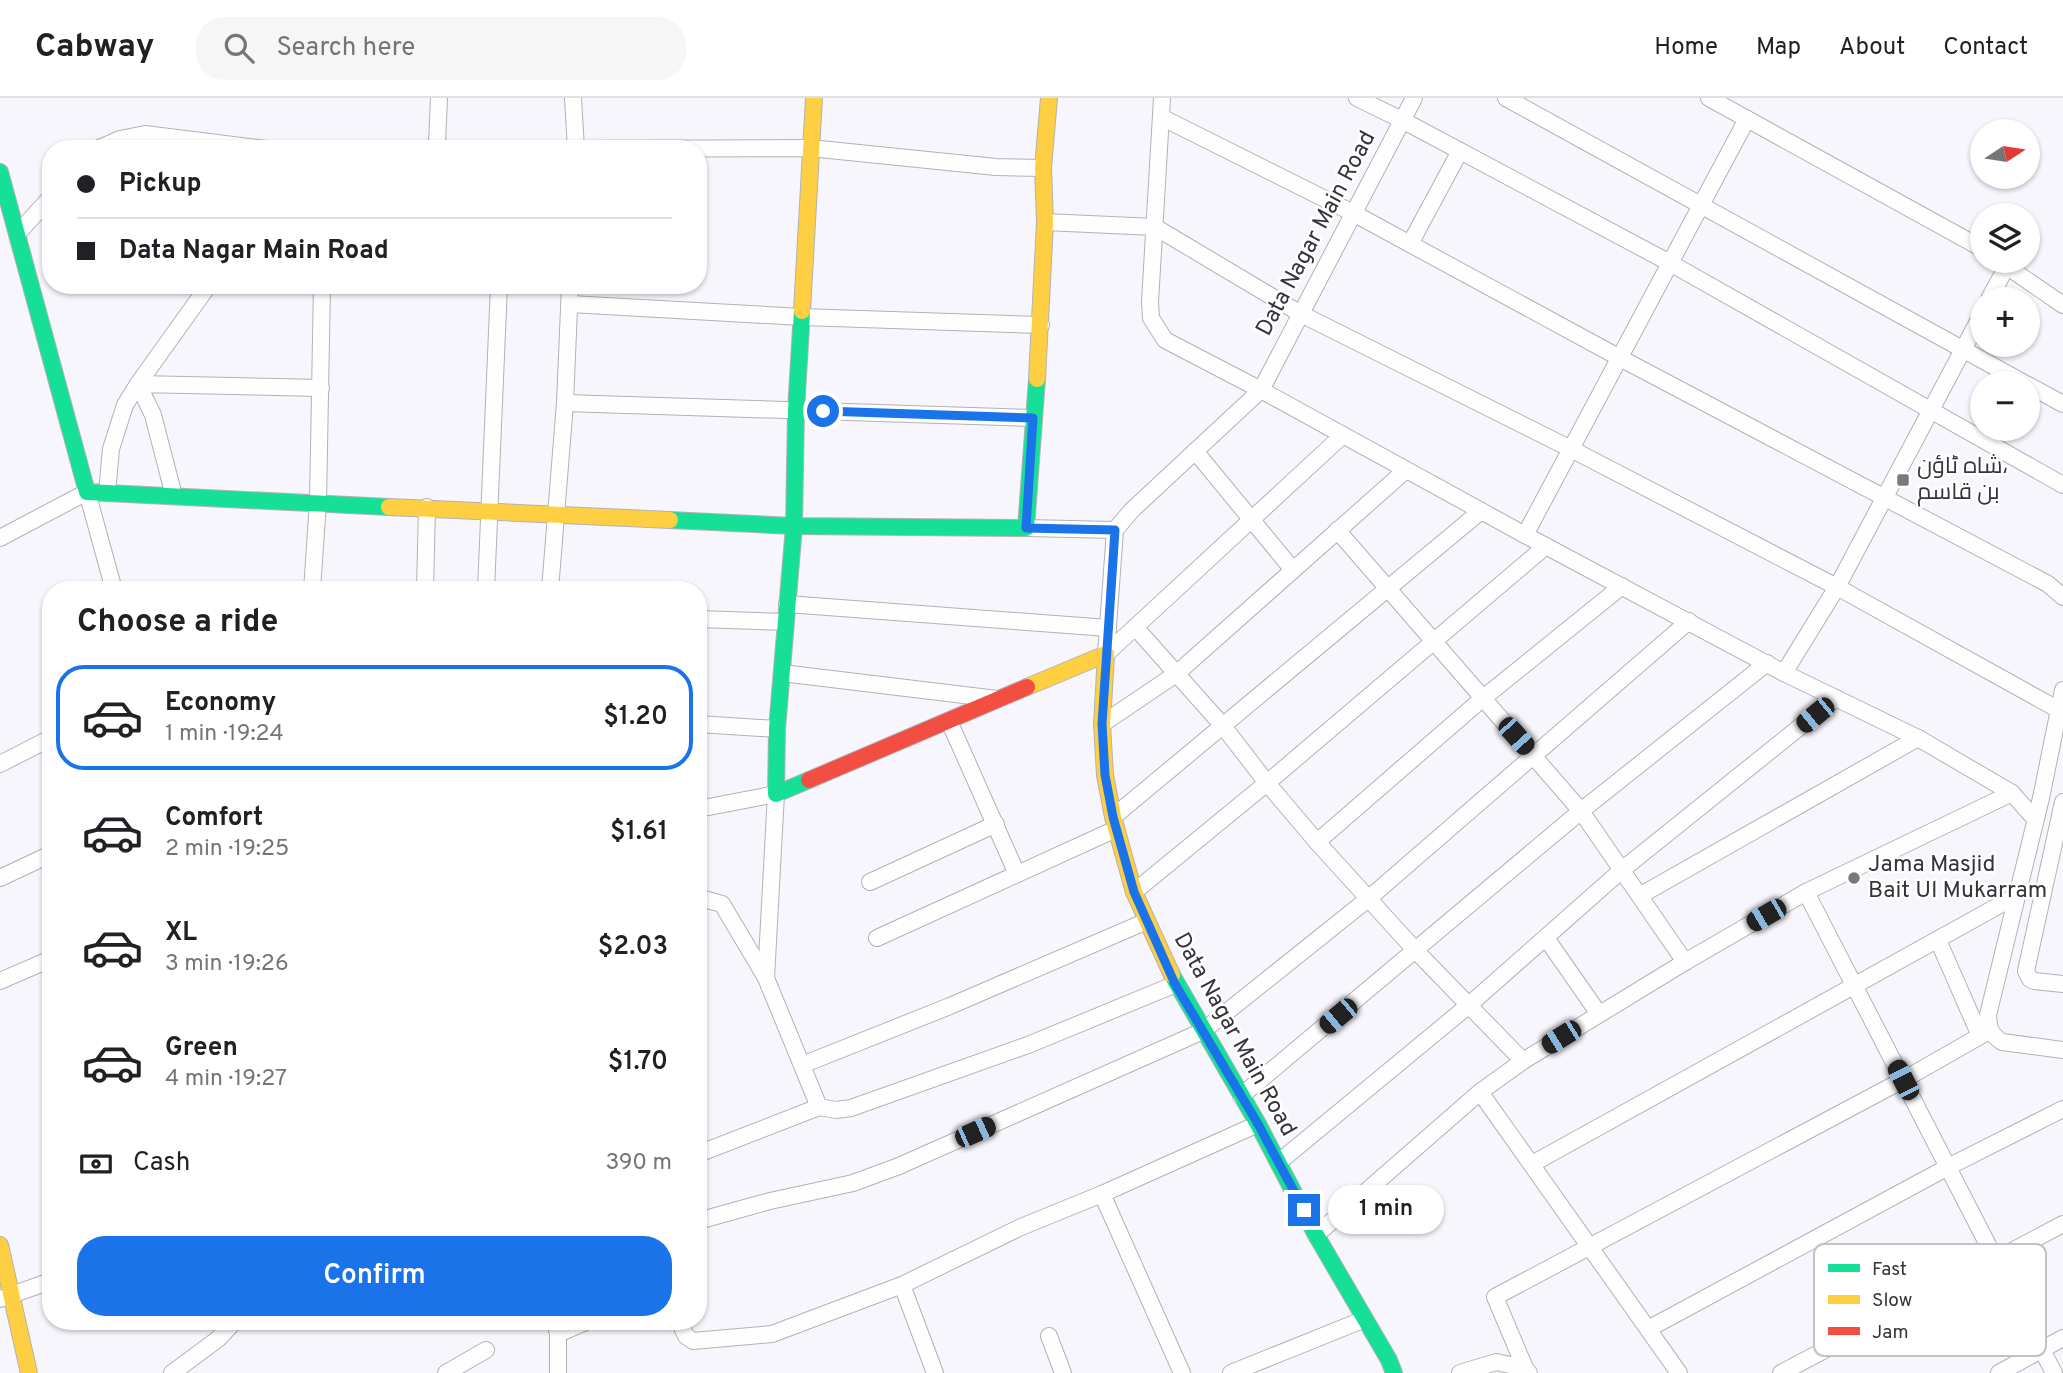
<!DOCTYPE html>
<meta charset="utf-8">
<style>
:root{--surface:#fff;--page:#f6f6f6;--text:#202124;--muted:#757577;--line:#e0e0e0;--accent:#1a73e8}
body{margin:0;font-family:Overpass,Cairo,sans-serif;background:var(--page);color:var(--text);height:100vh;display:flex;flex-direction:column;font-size:26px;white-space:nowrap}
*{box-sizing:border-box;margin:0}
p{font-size:23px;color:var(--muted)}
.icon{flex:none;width:38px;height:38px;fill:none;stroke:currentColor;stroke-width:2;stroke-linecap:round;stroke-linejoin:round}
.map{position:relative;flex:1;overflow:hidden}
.side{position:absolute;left:42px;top:483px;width:665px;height:749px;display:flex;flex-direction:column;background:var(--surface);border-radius:28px;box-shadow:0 2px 5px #0004}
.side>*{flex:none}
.top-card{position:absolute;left:42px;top:42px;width:665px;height:154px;border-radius:28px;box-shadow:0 2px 5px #0004;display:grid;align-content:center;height:154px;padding:0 35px;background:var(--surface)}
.needle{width:46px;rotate:78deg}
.fabs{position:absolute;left:1970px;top:21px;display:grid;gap:14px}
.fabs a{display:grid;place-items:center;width:70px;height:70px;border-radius:50%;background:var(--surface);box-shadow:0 2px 5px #0004;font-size:35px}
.end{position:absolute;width:32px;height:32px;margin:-16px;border:9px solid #1a73e8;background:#fff;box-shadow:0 0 0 4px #fff}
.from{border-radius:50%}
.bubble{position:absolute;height:49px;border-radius:24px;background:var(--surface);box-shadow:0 2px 5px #0004;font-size:23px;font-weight:600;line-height:49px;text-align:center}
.car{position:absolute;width:21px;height:42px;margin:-21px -10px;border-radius:9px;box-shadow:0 0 5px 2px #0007;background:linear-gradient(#222 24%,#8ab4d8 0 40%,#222 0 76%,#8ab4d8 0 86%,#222 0)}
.top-card b{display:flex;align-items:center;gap:24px;height:66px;font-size:26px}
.top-card b+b{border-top:2px solid var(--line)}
.top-card i{width:18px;height:18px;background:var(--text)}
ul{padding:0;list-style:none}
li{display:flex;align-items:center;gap:21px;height:105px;margin:0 14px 10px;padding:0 21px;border:4px solid transparent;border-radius:28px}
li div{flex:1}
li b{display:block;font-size:26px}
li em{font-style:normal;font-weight:600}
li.selected{border-color:var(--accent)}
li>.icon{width:63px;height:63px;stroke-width:1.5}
h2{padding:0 35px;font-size:32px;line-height:84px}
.pay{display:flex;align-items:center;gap:18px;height:77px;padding:0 35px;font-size:26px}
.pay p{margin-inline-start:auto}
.button{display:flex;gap:14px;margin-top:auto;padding:14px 35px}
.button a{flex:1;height:80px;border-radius:28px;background:var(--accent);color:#fff;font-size:28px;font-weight:600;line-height:80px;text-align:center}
header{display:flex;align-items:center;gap:42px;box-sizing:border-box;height:98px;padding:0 35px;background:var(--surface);border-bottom:2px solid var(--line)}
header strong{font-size:33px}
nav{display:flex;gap:38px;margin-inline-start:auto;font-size:24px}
.search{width:490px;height:63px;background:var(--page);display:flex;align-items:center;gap:18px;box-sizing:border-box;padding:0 24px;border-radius:28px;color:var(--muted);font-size:26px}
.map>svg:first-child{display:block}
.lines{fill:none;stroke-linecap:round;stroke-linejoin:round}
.street-casing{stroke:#b2b2b6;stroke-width:18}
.fast-casing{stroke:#b2b2b6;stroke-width:18}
.slow-casing{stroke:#b2b2b6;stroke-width:18}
.jam-casing{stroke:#b2b2b6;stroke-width:18}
.street{stroke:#fefeff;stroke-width:16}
.fast{stroke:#16e098;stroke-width:16}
.slow{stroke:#ffcf43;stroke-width:16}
.jam{stroke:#f24e42;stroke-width:16}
.route{stroke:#1a73e8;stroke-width:9}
.poi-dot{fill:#78787d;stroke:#fff;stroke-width:2.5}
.labels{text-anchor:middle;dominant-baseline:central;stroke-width:5;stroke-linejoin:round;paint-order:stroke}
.street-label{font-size:23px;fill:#343439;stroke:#fff}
.poi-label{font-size:23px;fill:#343439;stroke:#fff;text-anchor:start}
.key{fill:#fff;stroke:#c2c2c4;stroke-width:2}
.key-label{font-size:19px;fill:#343439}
</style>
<header>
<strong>Cabway</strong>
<div class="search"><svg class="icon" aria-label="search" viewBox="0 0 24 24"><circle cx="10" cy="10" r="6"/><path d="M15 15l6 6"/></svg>Search here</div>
<nav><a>Home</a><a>Map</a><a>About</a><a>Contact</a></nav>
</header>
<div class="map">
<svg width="2063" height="1275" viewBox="0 0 2063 1275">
<rect width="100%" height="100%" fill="#f6f6fc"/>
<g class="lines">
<defs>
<g id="street">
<polyline points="439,0 437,45 444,51"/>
<polyline points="573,0 576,51"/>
<polyline points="1162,0 1150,204 1151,220 1165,242 1261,292 1132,412 1115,432 1106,556 1343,337"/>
<polyline points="1357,0 1402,22 1670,165 2063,387"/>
<polyline points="1414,0 1261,292 1525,437"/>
<polyline points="1506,0 2024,285"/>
<polyline points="1709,0 1983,151"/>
<polyline points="1161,19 1353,115 1620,260 2048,486 2063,499"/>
<polyline points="1747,21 1525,437 1784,575 1918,640 2012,695 2034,720"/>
<polyline points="97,51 120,41 145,36 266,51"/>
<polyline points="557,51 810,50 996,69 1043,70"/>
<polyline points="1045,124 1155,129 1301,216 1571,351 1837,489 2059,612"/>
<polyline points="17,136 51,99"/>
<polyline points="1410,146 1460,53"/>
<polyline points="1999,163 2063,207"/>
<polyline points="1989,201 2007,168"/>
<polyline points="570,206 802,219 1041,227"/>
<polyline points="2028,287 2063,306"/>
<polyline points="565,305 1033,320"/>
<polyline points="1195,353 1293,472"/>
<polyline points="107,395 111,351 125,307 138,286 206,191"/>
<polyline points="174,398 153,317 138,286 321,290"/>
<polyline points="1026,430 1115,432"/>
<polyline points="1337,432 1581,713 1685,864"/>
<polyline points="0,440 87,394 114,492"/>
<polyline points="312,492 318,404 322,187"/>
<polyline points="425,492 427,409"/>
<polyline points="486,492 499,187"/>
<polyline points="550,492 565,305 570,187"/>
<polyline points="787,506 1108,530"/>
<polyline points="698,521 786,524"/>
<polyline points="1135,529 1223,628 1267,685 1317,744 1416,853 1523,963"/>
<polyline points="782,575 997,601"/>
<polyline points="1784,575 1837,489 1983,214"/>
<path d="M2063,592L2041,700L1988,917C1989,931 1990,936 2002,944L2063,952"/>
<polyline points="949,623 1017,776"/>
<polyline points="698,626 777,631"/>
<polyline points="1102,626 1176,576 1406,372"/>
<polyline points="0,666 51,640"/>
<polyline points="2063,704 2026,873 2030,881 2034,883 2063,886"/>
<polyline points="698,711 776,696 766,880"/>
<polyline points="1113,719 1481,413"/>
<polyline points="1317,744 1482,601 1622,488"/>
<polyline points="0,780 51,756"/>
<polyline points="870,784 996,726"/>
<polyline points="1134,794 1267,685 1546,448"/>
<polyline points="1806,794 2054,1275"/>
<polyline points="1641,797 1918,640"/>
<polyline points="698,802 704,801 722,806 766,880 819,1009 836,1012 851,1010 1028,947 1176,886"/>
<polyline points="877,840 1116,731"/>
<polyline points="1546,840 1599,916"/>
<polyline points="1938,842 1980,938"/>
<polyline points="0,883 51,861"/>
<polyline points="802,967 950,908 1147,823"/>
<polyline points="1480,994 1679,1275"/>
<polyline points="1241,998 1581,713 1767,565"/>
<polyline points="698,1056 819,1009"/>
<polyline points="1279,1064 1469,907 1623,771 1836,600"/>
<polyline points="1532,1066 2016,798"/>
<polyline points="698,1123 770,1103 853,1085 899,1068 1203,933 1368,801 1689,523"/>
<polyline points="1316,1137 1480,994 1523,963 1685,864 1806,794 2012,695"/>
<polyline points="902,1187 935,1275"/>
<polyline points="0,1201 51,1183"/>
<polyline points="555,1223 558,1236 558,1275"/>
<polyline points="679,1223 686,1238 693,1243 772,1236 902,1187 1021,1129 1102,1096"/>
<polyline points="1648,1231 1948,1069 2063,1011"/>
<polyline points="558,1236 588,1223"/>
<polyline points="1049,1238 1063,1275"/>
<polyline points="1525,1270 1495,1199 1903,982 1989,933"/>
<polyline points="172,1275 218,1241 235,1223"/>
<polyline points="446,1275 486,1252"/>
<polyline points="1182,1275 1102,1096 1258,1026"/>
<polyline points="1231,1275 1365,1221"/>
<polyline points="1460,1275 1496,1264 1525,1270 1529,1275"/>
<polyline points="1781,1275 2063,1126"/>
<polyline points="1999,1275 2063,1240"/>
</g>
<g id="fast">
<polyline points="0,74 87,394 389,409"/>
<polyline points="802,213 796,312 794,428 777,631 776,696 809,682"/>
<polyline points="670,422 794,428 1026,430 1037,281"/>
<polyline points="1172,877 1258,1026 1316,1137 1389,1262 1394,1275"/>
</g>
<g id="slow">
<polyline points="802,213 814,0"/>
<polyline points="1037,281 1045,124 1043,70 1049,0"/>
<polyline points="389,409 670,422"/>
<polyline points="1027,589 1106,556 1102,626 1105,677 1113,719 1134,794 1172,877"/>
<polyline points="0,1147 29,1275"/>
</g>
<polyline id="jam" points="809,682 1027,589"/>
</defs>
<!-- street casing -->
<use href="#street" class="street-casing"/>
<!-- fast casing -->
<use href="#fast" class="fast-casing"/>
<!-- slow casing -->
<use href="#slow" class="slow-casing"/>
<!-- jam casing -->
<use href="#jam" class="jam-casing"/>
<!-- street -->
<use href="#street" class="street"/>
<!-- fast -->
<use href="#fast" class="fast"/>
<!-- slow -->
<use href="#slow" class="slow"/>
<!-- jam -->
<use href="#jam" class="jam"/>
</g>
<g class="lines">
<!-- route -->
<polyline class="route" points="823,313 1033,320 1026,430 1115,432 1102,626 1105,677 1113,719 1134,794 1175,886 1258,1026 1304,1112"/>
</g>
<!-- markers -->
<g class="poi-dot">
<rect x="1896" y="375" width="14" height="14" rx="3.5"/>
<circle cx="1854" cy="780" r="7"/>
</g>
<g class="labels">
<!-- street labels -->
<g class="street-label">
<text transform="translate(1317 136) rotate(-62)">Data Nagar Main Road</text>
<text transform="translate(1234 937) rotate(61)">Data Nagar Main Road</text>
</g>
<!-- poi labels -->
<g class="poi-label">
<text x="1917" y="369">شاہ ٹاؤن،<tspan x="1917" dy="26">بن قاسم</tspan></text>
<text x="1868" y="767">Jama Masjid<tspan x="1868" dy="26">Bait Ul Mukarram</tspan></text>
</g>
</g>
<!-- legend -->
<rect x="1814" y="1146" width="232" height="112" rx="10" class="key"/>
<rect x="1828" y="1166" width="32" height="8" fill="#16e098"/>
<rect x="1828" y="1197" width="32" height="9" fill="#ffcf43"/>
<rect x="1828" y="1229" width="32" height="8" fill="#f24e42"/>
<g class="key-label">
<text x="1872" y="1177">Fast</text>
<text x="1872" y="1208">Slow</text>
<text x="1872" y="1240">Jam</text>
</g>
</svg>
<div class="fabs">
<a><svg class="needle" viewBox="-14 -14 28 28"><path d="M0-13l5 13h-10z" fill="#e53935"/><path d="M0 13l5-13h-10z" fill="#757577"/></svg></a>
<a><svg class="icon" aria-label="layers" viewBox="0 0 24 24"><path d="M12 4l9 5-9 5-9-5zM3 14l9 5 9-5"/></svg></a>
<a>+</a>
<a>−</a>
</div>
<i class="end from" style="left:823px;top:313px"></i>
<i class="end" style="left:1304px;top:1112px"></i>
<div class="bubble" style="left:1328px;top:1087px;width:116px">1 min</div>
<i class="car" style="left:1815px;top:617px;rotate:231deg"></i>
<i class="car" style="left:1516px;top:638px;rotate:138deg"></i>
<i class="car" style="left:1766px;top:817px;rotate:240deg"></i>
<i class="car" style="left:1338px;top:918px;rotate:230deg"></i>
<i class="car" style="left:1561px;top:939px;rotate:238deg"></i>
<i class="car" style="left:1903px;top:982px;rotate:333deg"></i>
<i class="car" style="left:975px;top:1034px;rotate:66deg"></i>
<div class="top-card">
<b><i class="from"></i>Pickup</b>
<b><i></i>Data Nagar Main Road</b>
</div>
<section class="side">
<h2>Choose a ride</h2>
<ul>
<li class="selected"><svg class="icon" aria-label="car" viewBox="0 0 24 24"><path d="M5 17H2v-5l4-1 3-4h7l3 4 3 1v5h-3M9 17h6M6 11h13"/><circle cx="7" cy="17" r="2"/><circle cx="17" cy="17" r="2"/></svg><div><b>Economy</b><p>1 min · 19:24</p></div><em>$1.20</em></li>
<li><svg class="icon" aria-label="car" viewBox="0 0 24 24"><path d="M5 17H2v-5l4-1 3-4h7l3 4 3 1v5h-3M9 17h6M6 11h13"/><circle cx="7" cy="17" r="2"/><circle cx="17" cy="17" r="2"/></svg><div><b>Comfort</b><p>2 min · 19:25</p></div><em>$1.61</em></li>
<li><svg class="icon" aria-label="car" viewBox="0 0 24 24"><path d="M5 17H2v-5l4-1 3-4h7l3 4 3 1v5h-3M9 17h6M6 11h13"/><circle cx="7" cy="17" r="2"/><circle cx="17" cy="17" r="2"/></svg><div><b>XL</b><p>3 min · 19:26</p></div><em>$2.03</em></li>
<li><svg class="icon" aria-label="car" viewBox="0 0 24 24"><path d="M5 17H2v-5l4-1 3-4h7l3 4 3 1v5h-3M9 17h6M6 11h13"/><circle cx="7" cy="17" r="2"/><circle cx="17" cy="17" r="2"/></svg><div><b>Green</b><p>4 min · 19:27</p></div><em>$1.70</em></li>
</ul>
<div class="pay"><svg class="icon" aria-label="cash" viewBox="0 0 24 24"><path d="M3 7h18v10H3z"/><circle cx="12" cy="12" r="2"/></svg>Cash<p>390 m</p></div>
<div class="button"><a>Confirm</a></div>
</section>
</div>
